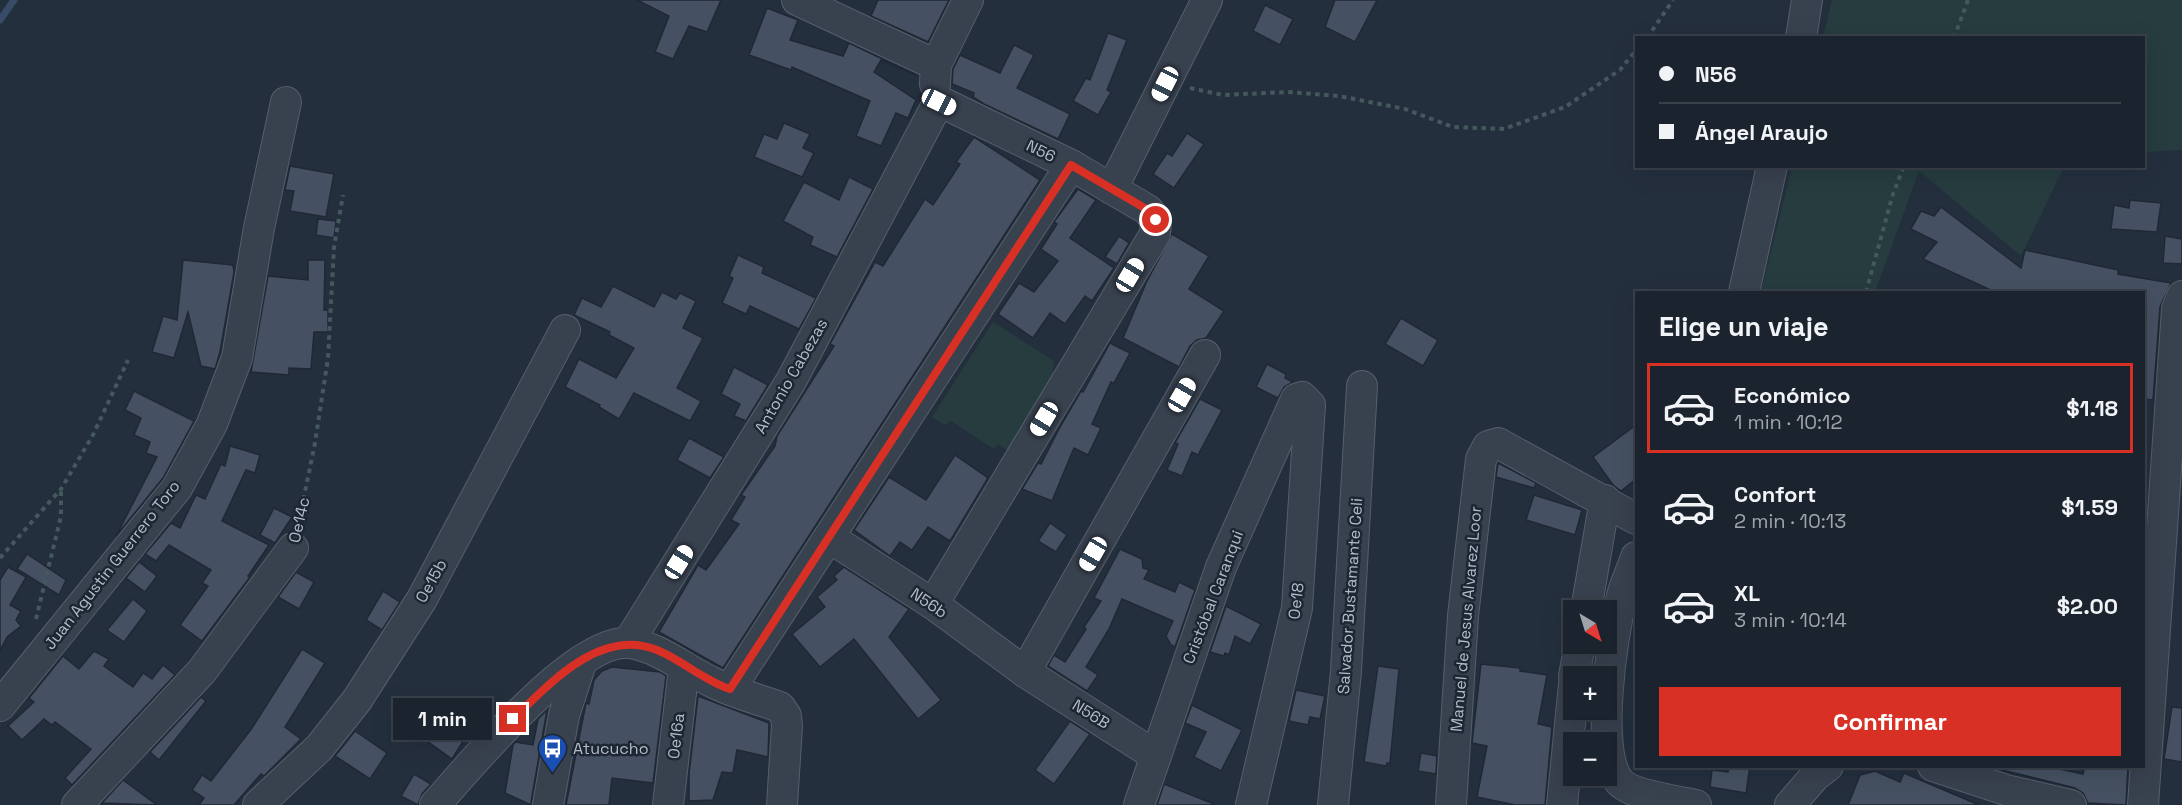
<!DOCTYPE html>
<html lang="es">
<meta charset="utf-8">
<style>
:root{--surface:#1b232e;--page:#242b36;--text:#f1f3f6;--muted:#a0a4aa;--line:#39404a;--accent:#d93025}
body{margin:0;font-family:"Space Grotesk",sans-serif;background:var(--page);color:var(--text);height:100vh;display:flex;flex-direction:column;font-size:22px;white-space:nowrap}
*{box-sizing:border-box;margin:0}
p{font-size:20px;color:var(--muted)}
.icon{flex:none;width:33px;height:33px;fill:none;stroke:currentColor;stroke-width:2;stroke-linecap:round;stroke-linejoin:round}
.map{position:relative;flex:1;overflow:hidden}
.side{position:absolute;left:1635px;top:291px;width:510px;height:477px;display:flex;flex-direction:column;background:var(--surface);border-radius:0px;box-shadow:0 6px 24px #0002,0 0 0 2px var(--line)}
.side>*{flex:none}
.top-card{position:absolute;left:1635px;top:36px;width:510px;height:132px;border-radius:0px;box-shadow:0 6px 24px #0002,0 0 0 2px var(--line);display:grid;align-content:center;height:132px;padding:0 24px;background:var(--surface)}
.needle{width:39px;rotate:142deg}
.fabs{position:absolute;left:1563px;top:600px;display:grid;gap:12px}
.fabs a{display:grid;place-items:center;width:54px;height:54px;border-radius:0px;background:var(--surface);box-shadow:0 6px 24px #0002,0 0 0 2px var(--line);font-size:30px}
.end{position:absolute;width:27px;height:27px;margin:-14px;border:8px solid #d93025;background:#fff;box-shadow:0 0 0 3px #fff}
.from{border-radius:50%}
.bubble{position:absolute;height:42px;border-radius:0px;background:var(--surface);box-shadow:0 6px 24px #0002,0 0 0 2px var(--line);font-size:20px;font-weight:700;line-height:42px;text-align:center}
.car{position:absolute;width:18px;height:36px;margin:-18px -9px;border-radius:8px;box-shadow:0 0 4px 2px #0007;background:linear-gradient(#fff 24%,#345 0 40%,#fff 0 76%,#345 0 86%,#fff 0)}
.top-card b{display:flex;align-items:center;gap:21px;height:57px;font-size:22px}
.top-card b+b{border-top:2px solid var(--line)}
.top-card i{width:15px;height:15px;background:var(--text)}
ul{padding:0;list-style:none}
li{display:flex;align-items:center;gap:18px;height:90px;margin:0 12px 9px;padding:0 12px;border:3px solid transparent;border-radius:0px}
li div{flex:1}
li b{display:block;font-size:22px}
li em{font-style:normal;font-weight:700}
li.selected{border-color:var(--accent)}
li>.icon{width:54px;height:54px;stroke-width:1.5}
h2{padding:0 24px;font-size:27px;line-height:72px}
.primary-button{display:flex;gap:12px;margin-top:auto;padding:12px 24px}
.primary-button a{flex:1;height:69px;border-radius:0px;background:var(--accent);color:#fff;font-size:24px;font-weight:700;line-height:69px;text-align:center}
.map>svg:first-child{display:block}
.green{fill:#263c3f}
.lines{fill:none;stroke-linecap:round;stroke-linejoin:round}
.stream{stroke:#394c67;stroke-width:7}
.building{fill:#455162;stroke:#1f2835;stroke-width:1.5}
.minor-casing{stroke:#565f6c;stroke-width:32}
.path{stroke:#44595c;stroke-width:4;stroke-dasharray:4.5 4.5;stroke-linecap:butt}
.minor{stroke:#38414e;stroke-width:30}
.route{stroke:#d93025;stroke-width:8}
.labels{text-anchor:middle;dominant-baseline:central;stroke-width:5;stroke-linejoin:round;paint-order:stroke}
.street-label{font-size:16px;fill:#b4bcc9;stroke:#1d2633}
.poi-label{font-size:16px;fill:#b4bcc9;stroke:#1d2633;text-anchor:start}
</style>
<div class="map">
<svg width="2182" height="805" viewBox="0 0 2182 805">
<rect width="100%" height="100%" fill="#242f3e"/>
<!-- green -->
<g class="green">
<polygon points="1832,0 2182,0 2182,150 2144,152 2144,38 1823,37"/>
<polygon points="1792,167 1792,166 2064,167 2021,256 1919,171 1875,292 1761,292"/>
<polygon points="993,322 1054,361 1052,383 1007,450 998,444 994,449 951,421 945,425 932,417"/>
</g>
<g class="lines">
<!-- stream -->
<polyline class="stream" points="0,20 14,0"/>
</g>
<!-- building -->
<g class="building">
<polygon points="637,0 721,0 707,32 689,26 673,59 655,52 669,16"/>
<polygon points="878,0 949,0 928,42 871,16"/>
<polygon points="1335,0 1377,0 1355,42 1325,27"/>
<polygon points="1265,5 1293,19 1280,45 1253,31"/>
<polygon points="767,8 798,20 790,40 843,56 849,43 918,76 881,60 874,72 916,100 908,118 896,113 881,146 856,136 870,101 792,67 791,70 749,55"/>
<polygon points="1108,33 1127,40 1107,90 1111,92 1098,115 1073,101 1086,78 1090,80"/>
<polygon points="1014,45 1034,55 1017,88 1070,114 1058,139 984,104 973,97 974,93 952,84 953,69 960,55 1000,73"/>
<polygon points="784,123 810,134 803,148 814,153 802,177 754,157 764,134 777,139"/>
<polygon points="1187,133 1204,144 1174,188 1153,174 1167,153 1172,156"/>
<polygon points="974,137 1040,180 723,668 659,632 698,565 706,570 739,524 731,520 745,497 741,495 775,446 777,436 834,346 830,344 875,262 883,266 925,199 933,205 960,164 956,162"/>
<polygon points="290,166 334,174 326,217 290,211 294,191 285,190"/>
<polygon points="849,177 873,189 837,257 810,245 813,237 783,221 804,182 839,200"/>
<polygon points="1078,189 1096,200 1070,238 1114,268 1092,301 1085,296 1065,324 1050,313 1033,338 998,314 1019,283 1034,292 1058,261 1041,249 1057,224 1054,222"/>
<polygon points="2130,200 2161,203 2157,232 2111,229 2114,205 2129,208"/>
<polygon points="1941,207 2021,268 2025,250 2118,270 2118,274 2171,283 2160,307 2153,400 2144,399 2144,292 1995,292 1923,259 1937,242 1911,229 1921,211 1934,216"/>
<polygon points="318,219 336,221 334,238 316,235"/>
<polygon points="1172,234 1209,256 1189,289 1224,311 1206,338 1197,340 1190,346 1179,367 1123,338 1146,283"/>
<polygon points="1119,236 1129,243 1117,264 1105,257"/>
<polygon points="2165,236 2182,239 2182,264 2163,263"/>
<polygon points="738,255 764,267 762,273 816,298 799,329 750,306 746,314 722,303 733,278 729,276"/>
<polygon points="183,260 233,265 234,272 220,352 215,369 201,366 188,312 174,358 152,352 163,316 177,320"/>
<polygon points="308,260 325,260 324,310 328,310 328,332 314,332 311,369 289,368 289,375 251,372 268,276 308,280"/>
<polygon points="613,286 654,307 662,292 676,299 680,293 696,301 683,328 703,338 677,388 701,401 690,421 634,393 619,419 599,407 600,405 565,387 579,359 616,378 634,348 609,335 610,332 574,315 582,298 601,307"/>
<polygon points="1401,318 1438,340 1423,366 1385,344"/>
<polygon points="1110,343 1130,353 1114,383 1111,382 1092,424 1101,428 1088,455 1074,448 1052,501 1022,489 1038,463 1041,464 1060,427 1081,391 1083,392"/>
<polygon points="1267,364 1286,374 1285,378 1293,382 1284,387 1278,398 1256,387"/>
<polygon points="734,367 768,385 746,421 734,416 740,404 721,394"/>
<polygon points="134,391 194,421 163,478 116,536 157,457 146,453 150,442 134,435 141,418 125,410"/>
<polygon points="1200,399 1222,410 1198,455 1192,452 1182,476 1167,470 1178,444 1175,443"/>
<polygon points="1636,425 1636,479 1621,491 1613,485 1593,457"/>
<polygon points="689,438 724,457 710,478 677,460"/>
<polygon points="230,446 260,455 255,473 246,470 222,521 269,545 248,576 250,577 202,641 180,625 208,586 202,583 211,570 169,545 156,561 145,554 171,523 180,528 196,495 205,499 221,464 225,466"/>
<polygon points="955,455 988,478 950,541 928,527 912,550 900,542 890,556 854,530 889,477 926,500"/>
<polygon points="1498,463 1536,483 1534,488 1496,477"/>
<polygon points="1534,495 1582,510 1575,535 1526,520"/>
<polygon points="274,508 292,517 275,543 260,535"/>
<polygon points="1050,523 1067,535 1056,552 1038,541"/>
<polygon points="1120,549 1142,559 1143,568 1149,570 1144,579 1175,592 1179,582 1195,590 1175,647 1171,645 1166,636 1173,621 1122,599 1109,629 1086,667 1098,675 1087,691 1048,666 1054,655 1065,662 1086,629 1084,627 1101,601 1094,598"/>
<polygon points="27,554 66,580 59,595 17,569"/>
<polygon points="139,562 157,576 145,592 126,578"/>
<polygon points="8,567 26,577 10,605 21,611 16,620 21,626 7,637 0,651 0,580"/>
<polygon points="844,567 909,609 889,637 941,700 918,719 854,639 820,667 792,634 825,607 817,597 837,580 834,576"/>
<polygon points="296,572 314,582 299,609 278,597"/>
<polygon points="383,591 400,602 382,630 366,620"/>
<polygon points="133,599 147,611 124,642 107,630"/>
<polygon points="1226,606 1261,624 1250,644 1235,636 1229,655 1225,653 1224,656 1210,652"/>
<polygon points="302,649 325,663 285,727 301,739 264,776 261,774 234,805 199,805 204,798 192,790 202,775 211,781 252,728"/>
<polygon points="94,651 109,659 104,666 133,687 143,673 152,679 163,665 175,675 72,785 65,778 91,749 55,722 52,725 44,719 22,740 8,726 34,702 29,698 63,656 79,669"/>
<polygon points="1481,664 1520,668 1520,671 1547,675 1538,724 1552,727 1545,805 1515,805 1477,797 1487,746 1472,743"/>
<polygon points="1378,666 1399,669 1390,763 1387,763 1386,766 1364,762"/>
<polygon points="612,667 660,672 666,676 653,783 612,778 609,805 566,805 586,703 589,704 594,680 602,671"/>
<polygon points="1296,690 1325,696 1320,719 1310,717 1308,725 1289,721"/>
<polygon points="698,696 769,723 768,757 737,750 733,773 722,772 713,800 689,801 689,774"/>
<polygon points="201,697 206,701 159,760 150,752"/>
<polygon points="1192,705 1242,730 1221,771 1194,757 1206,732 1185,723"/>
<polygon points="2172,707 2182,708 2182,762 2164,759"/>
<polygon points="547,710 531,802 531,805 505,793 513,745 515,742 533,745 538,719"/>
<polygon points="446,717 467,735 452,759 427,741"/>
<polygon points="1070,721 1090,734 1054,784 1035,770"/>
<polygon points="355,731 387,753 370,779 335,756"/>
<polygon points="1421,753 1437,756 1436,774 1418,771"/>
<polygon points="1729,766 1750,766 1746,793 1710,787 1712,770 1728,772"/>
<polygon points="2046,766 2083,774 2085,766 2128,766 2126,805 2088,803 2083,793 2075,788 1990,767"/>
<polygon points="1875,771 1900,782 1904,773 1979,805 1848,805 1860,775"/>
<polygon points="414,774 431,784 422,794 418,805 401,796"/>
<polygon points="123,780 157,805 102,803"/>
<polygon points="1164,784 1214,804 1214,805 1157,805"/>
</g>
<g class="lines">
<defs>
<g id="minor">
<polyline points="797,0 936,65"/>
<polyline points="1801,38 1807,0"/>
<polyline points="935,84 936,65 968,0"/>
<polyline points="1112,189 1207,0"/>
<polyline points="1744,292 1772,166"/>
<polyline points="830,538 933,604 1025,672 1156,756"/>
<path d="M1636,557C1632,570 1625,583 1622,596C1613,635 1594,749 1619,781C1630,795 1678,801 1696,805"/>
<polyline points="933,604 1155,234 1156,221 1148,210 1071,165 939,101"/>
<polyline points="1586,610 1605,500"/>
<polyline points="628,643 791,381 939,101"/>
<polyline points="1025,672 1205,355"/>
<polyline points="1574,676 1580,644"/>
<polyline points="730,689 1071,165"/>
<polyline points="0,706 177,488 212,424 237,358 259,228 286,102"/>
<polyline points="1933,766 2006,790 2071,805"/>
<polyline points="77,805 202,671 293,548"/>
<polyline points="258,805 319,748 357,700 422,599 565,330"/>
<path d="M435,805C470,766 577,636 630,643C661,648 684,669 712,682C733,693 758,699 780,707L786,716L787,726L782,805"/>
<polyline points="548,805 564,715 582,660"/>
<polyline points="668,805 684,667"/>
<polyline points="1139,805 1221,567 1296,399 1302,397 1310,405 1297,608 1251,805"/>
<polyline points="1333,805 1346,671 1362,386"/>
<polyline points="1451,805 1463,616 1481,459 1488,446 1498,443 1636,519"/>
<polyline points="1562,805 1574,684"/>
<polyline points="1790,805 1815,776 1828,766"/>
<polyline points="2143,805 2177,309 2182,296"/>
</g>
</defs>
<!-- minor casing -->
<use href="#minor" class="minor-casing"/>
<!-- path -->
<g class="path">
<polyline points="1647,38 1673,0"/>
<polyline points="1954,38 1968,0"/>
<polyline points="1190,88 1223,95 1288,92 1339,96 1405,109 1453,127 1504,129 1565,107 1620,70 1636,50"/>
<polyline points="1866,292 1893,194 1904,166"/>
<polyline points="298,526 315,443 328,358 334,247 343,195"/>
<polyline points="0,558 61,489 93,435 128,360"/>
<polyline points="36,619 61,516 61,489"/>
</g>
<!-- minor -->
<use href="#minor" class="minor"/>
</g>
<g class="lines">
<!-- route -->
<path class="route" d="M513,719C550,683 601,627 657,650C682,660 703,680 730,689L1071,165L1148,210L1156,220"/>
</g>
<!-- icons -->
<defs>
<symbol id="bus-pin" viewBox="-11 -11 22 30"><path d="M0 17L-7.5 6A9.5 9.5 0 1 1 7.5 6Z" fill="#1a4fb4" stroke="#1d2633"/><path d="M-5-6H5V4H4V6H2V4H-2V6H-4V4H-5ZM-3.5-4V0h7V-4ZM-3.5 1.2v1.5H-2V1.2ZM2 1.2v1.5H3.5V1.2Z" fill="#fff"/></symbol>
</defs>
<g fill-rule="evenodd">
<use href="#bus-pin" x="536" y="732" width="33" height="45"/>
</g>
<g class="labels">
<!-- street labels -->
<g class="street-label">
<text transform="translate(1041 151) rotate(26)">N56</text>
<text transform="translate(791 376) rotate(-60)">Antonio Cabezas</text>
<text transform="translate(299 520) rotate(-77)">Oe14c</text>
<text transform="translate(112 565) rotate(-52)">Juan Agustin Guerrero Toro</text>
<text transform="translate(431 581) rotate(-61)">Oe15b</text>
<text transform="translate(1350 596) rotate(-86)">Salvador Bustamante Celi</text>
<text transform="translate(1213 597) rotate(-69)">Cristóbal Caranqui</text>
<text transform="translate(1296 601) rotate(-83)">Oe18</text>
<text transform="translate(929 603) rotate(34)">N56b</text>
<text transform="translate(1466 619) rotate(-85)">Manuel de Jesus Alvarez Loor</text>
<text transform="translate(1091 714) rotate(32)">N56B</text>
<text transform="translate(676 736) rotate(-83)">Oe16a</text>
</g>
<!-- poi labels -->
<g class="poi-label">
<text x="573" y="748">Atucucho</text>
</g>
</g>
</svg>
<div class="fabs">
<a><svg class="needle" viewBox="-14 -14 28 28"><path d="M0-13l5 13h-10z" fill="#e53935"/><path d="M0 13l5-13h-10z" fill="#a0a4aa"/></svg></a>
<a>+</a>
<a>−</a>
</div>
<i class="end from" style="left:1156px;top:220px"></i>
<i class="end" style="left:513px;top:719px"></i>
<div class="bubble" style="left:393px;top:698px;width:99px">1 min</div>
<i class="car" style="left:1165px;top:84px;rotate:207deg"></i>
<i class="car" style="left:939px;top:102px;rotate:116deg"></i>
<i class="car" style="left:1130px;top:275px;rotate:31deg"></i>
<i class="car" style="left:1182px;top:395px;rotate:30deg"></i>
<i class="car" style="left:1044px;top:419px;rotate:211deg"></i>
<i class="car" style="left:1093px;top:554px;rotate:210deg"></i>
<i class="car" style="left:679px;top:562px;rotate:32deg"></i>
<div class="top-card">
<b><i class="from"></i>N56</b>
<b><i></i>Ángel Araujo</b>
</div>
<section class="side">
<h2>Elige un viaje</h2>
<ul>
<li class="selected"><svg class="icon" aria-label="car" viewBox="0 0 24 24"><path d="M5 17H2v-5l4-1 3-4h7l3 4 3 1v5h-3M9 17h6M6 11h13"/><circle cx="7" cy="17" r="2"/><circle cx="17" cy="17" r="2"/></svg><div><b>Económico</b><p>1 min · 10:12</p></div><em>$1.18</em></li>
<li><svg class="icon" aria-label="car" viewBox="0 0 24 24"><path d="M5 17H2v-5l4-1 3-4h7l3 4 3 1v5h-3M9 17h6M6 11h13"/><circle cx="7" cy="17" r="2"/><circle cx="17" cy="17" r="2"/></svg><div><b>Confort</b><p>2 min · 10:13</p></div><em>$1.59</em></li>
<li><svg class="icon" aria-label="car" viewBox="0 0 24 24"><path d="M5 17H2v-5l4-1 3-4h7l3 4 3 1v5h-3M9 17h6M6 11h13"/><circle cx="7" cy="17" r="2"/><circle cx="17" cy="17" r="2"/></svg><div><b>XL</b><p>3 min · 10:14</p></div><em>$2.00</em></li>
</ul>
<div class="primary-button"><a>Confirmar</a></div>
</section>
</div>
